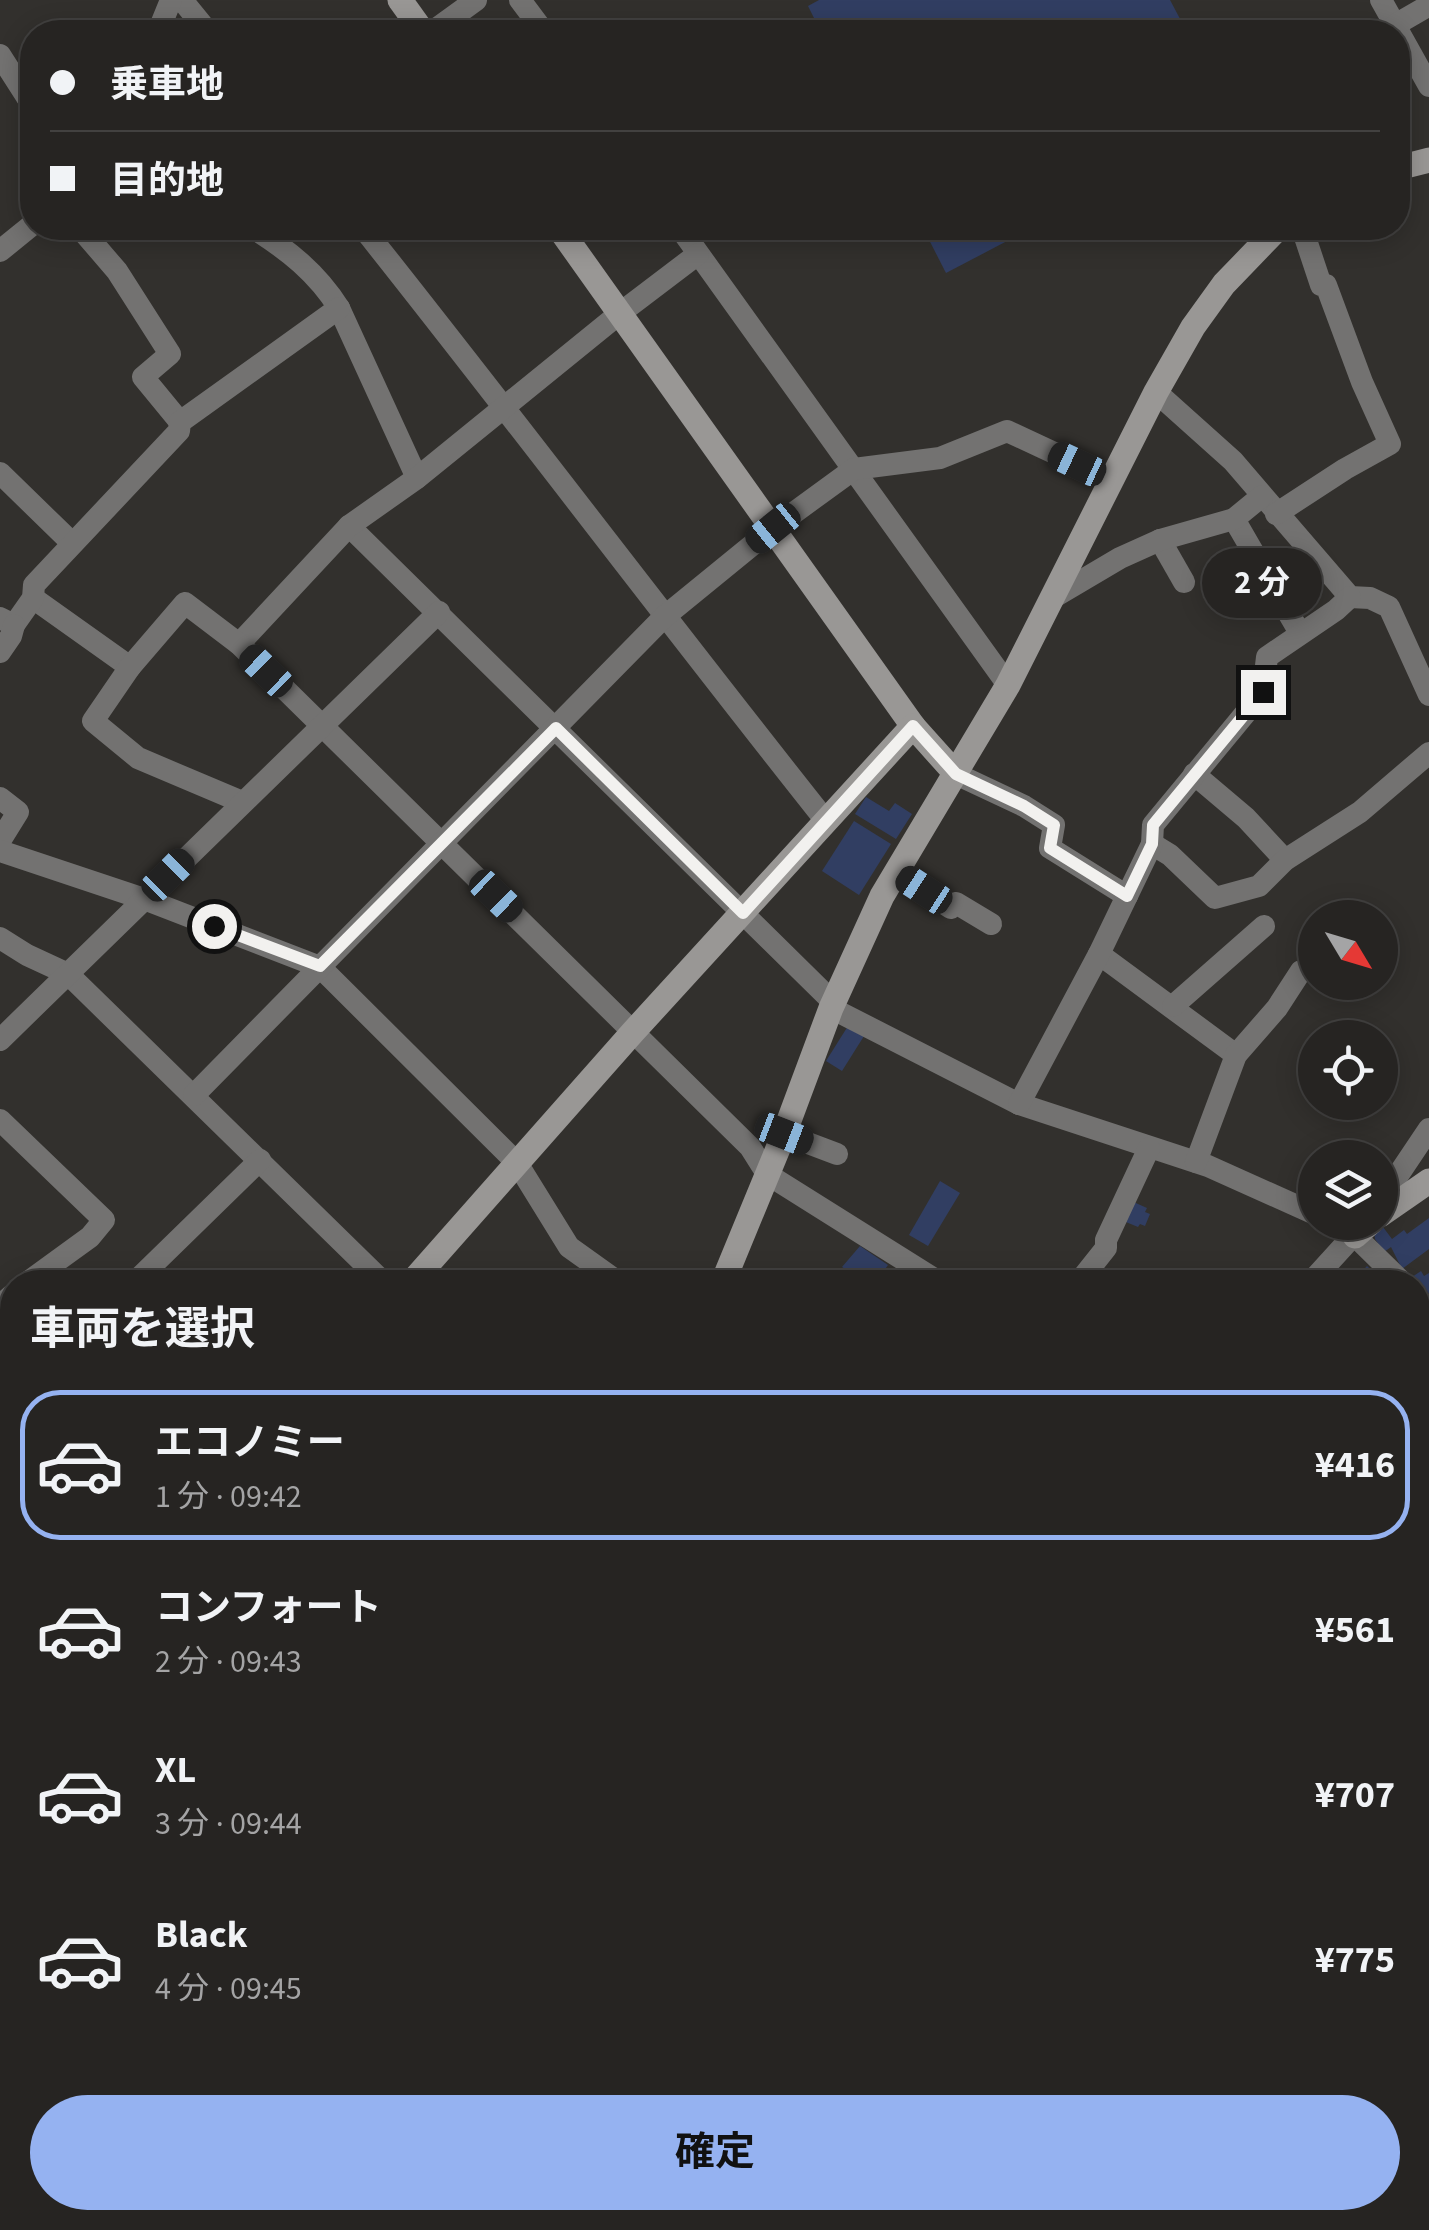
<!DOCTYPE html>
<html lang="ja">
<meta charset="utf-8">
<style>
:root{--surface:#262422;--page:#32302f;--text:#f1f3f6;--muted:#a4a4a5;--line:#424140;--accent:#95b2f1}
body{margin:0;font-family:"Source Sans 3","Noto Sans JP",sans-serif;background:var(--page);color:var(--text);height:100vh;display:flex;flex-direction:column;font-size:38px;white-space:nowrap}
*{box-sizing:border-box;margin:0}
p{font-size:32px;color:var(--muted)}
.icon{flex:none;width:55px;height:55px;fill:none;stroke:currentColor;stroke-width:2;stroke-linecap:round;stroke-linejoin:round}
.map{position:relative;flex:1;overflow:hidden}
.drawer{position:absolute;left:0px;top:1270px;width:1430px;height:960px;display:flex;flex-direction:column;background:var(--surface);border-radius:40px 40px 0 0;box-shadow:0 5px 25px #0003,0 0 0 2px var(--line)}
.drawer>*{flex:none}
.guide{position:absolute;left:20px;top:20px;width:1390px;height:220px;border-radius:40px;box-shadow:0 5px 25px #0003,0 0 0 2px var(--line);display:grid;align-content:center;height:220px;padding:0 30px;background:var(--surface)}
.needle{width:65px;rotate:128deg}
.controls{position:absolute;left:1298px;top:900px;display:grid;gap:20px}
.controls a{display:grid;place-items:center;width:100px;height:100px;border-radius:50%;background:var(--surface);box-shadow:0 5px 25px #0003,0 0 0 2px var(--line);font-size:50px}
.end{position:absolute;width:45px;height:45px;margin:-22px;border:12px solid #f2f1ef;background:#111;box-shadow:0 0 0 5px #111}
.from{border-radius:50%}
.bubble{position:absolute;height:70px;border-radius:35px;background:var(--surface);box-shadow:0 5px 25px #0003,0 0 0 2px var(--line);font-size:32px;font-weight:700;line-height:70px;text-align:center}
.car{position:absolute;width:30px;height:60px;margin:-30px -15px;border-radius:12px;box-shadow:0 0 8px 2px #0007;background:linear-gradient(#222 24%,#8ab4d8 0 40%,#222 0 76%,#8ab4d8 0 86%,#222 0)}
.guide b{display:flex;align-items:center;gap:35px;height:95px;font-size:38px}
.guide b+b{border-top:2px solid var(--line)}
.guide i{width:25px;height:25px;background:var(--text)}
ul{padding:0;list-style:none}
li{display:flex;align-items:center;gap:30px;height:150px;margin:0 20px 15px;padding:0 10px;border:5px solid transparent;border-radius:40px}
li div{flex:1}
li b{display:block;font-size:38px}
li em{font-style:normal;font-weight:700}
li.active{border-color:var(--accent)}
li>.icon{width:90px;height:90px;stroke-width:1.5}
h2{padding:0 30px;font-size:45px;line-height:120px}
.cta{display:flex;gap:20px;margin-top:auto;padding:20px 30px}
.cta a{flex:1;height:115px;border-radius:60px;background:var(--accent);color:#111;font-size:40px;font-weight:700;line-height:115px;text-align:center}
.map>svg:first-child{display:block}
.green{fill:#514026}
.building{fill:#313e62}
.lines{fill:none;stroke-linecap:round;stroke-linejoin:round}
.path{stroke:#92908e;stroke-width:4;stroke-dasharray:5 8;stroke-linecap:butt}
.street{stroke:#737271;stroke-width:22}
.secondary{stroke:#999795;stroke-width:25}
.route{stroke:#f2f1ef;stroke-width:12}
</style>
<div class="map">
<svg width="1429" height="2230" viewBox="0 0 1429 2230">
<rect width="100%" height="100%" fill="#32302d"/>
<!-- green -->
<polygon class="green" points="1429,2093 1429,2230 1280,2230 1294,2218 1418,2218 1418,2103"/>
<!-- building -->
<g class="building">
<polygon points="819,0 1170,0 1187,32 821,32 808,6"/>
<polygon points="923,228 1032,228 946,273"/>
<polygon points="866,797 889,811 895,803 912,814 896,839 855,814"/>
<polygon points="854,821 891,844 859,895 822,871"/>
<polygon points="848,1026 864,1036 842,1071 826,1061"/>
<polygon points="940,1181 960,1193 928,1246 909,1235"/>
<polygon points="1129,1200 1147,1208 1145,1212 1150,1214 1145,1226 1140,1224 1138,1227 1121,1220"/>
<polygon points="1429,1218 1429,1249 1402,1269 1391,1247 1384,1252 1375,1239 1374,1233 1383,1227 1392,1239 1404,1230 1407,1234"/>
<polygon points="860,1246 888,1265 876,1282 865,1282 842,1267"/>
<polygon points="1367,1266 1384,1282 1352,1282"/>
<polygon points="1421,1271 1424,1276 1429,1273 1429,1294 1422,1284 1418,1287 1412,1277"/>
<polygon points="1429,1397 1429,1434 1418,1441 1418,1403"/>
<polygon points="1429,1465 1429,1496 1419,1501 1418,1472"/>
<polygon points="1429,1555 1429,1591 1418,1572 1418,1563"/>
<polygon points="1418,1901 1429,1915 1429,1947 1426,1949 1418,1939"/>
<polygon points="274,2218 311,2218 301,2230 290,2230"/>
<polygon points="324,2218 357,2218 350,2227 342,2221 337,2227"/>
<polygon points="743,2218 777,2218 767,2230 759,2230"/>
</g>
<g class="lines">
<!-- path -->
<g class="path">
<polyline points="1418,2204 1429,2198"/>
<polyline points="1377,2230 1394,2218"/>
</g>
<!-- street -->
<g class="street">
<polyline points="182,0 208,32"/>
<polyline points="520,0 544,32"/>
<polyline points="1381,0 1429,86"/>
<polyline points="1395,25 1428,6"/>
<polyline points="158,32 171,0"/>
<polyline points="432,32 476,0"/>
<polyline points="0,55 32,105"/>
<polyline points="80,228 117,271 170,354 143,377 180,422"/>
<path d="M253,228C288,250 317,273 339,308L417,478"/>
<path d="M363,228C519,424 670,625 826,821"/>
<polyline points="680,228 1008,685"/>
<polyline points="0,251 32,225"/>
<polyline points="1156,392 1233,461 1350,597 1370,598 1389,607 1429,695"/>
<polyline points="0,473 72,543"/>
<polyline points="1276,514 1345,469 1390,444 1362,382 1326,285 1321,285 1302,228"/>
<polyline points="1234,519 1300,633"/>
<polyline points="349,526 833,1002"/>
<polyline points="1160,540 1184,582"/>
<polyline points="1054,597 1120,558 1160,540 1234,519 1262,496"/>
<polyline points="33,598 130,667"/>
<polyline points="0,618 14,625 33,598 34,585 179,431 180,422 339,308"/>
<polyline points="239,644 349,526 417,478 619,314 698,254"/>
<polyline points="0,652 11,636 14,625"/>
<polyline points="956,774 1024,806 1054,825 1050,848 1127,896"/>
<polyline points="1194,774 1246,818 1285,860"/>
<polyline points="0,798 18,812 0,841"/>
<polyline points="242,802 138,758 93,721 130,667 185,603 239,644 750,1147 767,1174 939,1282"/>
<polyline points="1152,844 1170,855 1215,898 1259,886 1285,860 1360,812 1429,753"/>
<polyline points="0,851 144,899 320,967 517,1163 569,1247 618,1282"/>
<polyline points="896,872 951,908 956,903 991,924"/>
<polyline points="0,938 27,955 68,974 383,1282"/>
<polyline points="1099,954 1236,1055"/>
<polyline points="1173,1006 1264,926"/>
<polyline points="831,1008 1019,1104 1208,1166 1315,1214"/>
<polyline points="0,1040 439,612"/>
<polyline points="194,1095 664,617 773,528 854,469 940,458 1007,431 1112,480"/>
<polyline points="1019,1104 1099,954 1152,844 1153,825 1263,692 1267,657 1336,610 1350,597"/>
<polyline points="0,1120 104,1220 90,1237 28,1282"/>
<polyline points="784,1134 837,1154"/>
<polyline points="1196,1162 1236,1055 1277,1008 1301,971"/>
<polyline points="1380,1202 1429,1129"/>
<polyline points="1331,1222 1355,1236 1402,1282"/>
<polyline points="135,1282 260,1160"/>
<polyline points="1079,1282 1106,1248 1106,1240 1149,1148"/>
<polyline points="1311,1282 1362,1226"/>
<polyline points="1418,1299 1429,1310"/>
<polyline points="0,1306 12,1295"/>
<polyline points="1418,1512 1429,1506"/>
<polyline points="0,1600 12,1612"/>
<polyline points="1418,1671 1429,1712"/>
<polyline points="1418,1767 1429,1762"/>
<polyline points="1418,1847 1429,1834"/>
<polyline points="1418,1884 1429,1902"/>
<polyline points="0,2028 12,2040"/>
<polyline points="566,2218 579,2230"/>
<polyline points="818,2218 831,2230"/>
<polyline points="907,2218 920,2230"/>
<polyline points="365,2230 374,2218"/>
<polyline points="695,2230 704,2218"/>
<polyline points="1079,2230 1090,2218"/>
</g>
<!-- secondary -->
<g class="secondary">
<polyline points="400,0 423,32"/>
<polyline points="1398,168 1429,160"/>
<polyline points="559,228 913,726 956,774"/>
<polyline points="1380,1215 1429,1181"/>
<polyline points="1355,1236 1371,1222"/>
<polyline points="412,1282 633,1032 913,726"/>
<polyline points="723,1282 784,1134 831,1008 882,896 1008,685 1156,392 1193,327 1224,284 1278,228"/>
<polyline points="0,1359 12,1371"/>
<polyline points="0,1720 12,1708"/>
<polyline points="1418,1997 1429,1987"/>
<polyline points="861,2218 874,2230"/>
<polyline points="69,2230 74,2218"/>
<polyline points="1160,2230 1171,2218"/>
</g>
</g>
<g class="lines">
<!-- route -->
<polyline class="route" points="214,926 320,966 556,728 743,913 913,726 956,774 1024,806 1054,825 1050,848 1127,896 1152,844 1153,825 1263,692"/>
</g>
</svg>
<div class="controls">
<a><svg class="needle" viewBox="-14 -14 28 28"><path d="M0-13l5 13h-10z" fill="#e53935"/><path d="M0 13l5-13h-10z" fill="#a4a4a5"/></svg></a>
<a><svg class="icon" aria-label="locate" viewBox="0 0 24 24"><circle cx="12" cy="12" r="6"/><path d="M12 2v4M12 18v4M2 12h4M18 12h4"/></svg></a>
<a><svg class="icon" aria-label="layers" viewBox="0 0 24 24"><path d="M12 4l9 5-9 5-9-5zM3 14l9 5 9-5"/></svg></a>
</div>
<i class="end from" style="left:214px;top:926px"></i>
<i class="end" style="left:1263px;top:692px"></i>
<div class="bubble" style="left:1202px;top:548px;width:120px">2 分</div>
<i class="car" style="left:1077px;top:464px;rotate:295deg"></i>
<i class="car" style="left:773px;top:528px;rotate:231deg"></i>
<i class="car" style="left:266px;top:671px;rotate:314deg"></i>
<i class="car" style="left:168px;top:875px;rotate:45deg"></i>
<i class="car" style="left:924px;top:890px;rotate:303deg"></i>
<i class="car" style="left:496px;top:896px;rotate:134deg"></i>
<i class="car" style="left:784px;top:1134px;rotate:111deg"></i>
<div class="guide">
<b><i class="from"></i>乗車地</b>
<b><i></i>目的地</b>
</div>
<section class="drawer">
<h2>車両を選択</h2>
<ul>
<li class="active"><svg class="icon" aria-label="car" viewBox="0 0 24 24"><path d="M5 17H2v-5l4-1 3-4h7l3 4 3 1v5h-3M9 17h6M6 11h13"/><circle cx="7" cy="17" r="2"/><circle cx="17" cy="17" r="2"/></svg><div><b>エコノミー</b><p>1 分 · 09:42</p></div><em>¥416</em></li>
<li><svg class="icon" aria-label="car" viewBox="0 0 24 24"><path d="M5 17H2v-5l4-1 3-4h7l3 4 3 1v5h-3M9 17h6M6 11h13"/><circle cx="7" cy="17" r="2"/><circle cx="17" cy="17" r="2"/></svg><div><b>コンフォート</b><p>2 分 · 09:43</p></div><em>¥561</em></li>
<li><svg class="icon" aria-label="car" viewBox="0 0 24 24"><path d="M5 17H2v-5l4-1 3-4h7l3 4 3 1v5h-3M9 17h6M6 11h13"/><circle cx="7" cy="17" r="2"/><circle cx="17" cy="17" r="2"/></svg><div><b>XL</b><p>3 分 · 09:44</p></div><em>¥707</em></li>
<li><svg class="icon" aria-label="car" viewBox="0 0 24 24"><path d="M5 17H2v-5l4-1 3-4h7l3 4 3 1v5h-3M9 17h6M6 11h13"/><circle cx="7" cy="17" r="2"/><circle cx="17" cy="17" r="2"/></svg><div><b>Black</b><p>4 分 · 09:45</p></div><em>¥775</em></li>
</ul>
<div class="cta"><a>確定</a></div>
</section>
</div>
